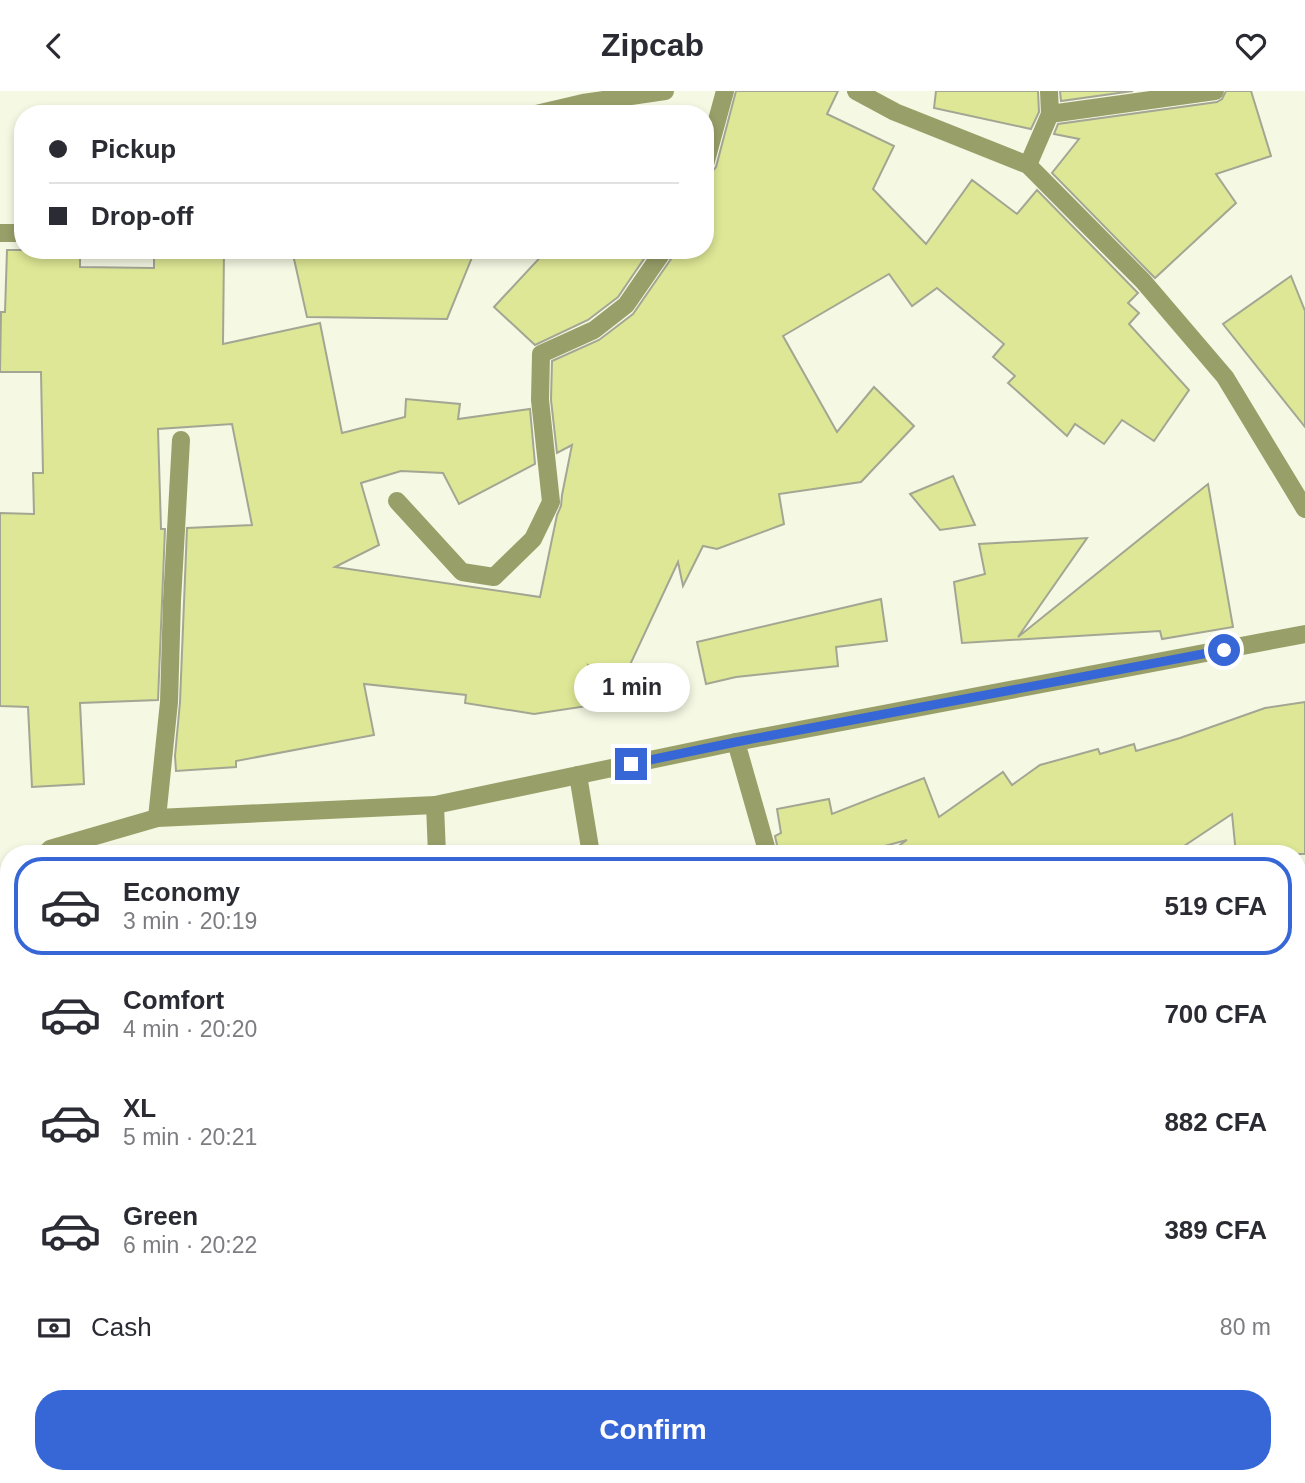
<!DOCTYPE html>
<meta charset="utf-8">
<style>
:root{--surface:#fff;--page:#f2f2f3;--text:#2b2b33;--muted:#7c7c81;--line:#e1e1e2;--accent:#3767d7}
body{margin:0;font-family:Helvetica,sans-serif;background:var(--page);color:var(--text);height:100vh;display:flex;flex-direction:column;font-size:26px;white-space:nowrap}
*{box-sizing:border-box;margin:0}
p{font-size:23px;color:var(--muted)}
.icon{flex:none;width:38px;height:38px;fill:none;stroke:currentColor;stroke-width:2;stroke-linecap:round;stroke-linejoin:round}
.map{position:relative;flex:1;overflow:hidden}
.panel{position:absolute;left:0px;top:754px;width:1306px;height:639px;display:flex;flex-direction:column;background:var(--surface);border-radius:28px 28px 0 0;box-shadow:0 4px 10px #0003}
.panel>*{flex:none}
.hud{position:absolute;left:14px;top:14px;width:700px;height:154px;border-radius:28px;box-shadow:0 4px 10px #0003;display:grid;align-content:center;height:154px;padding:0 35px;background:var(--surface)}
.end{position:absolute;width:32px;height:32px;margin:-16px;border:9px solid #3767d7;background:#fff;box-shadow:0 0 0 4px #fff}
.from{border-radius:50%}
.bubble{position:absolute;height:49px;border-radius:24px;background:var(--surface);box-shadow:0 4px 10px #0003;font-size:23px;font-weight:600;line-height:49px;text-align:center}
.hud b{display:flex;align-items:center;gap:24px;height:66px;font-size:26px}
.hud b+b{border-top:2px solid var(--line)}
.hud i{width:18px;height:18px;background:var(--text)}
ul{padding:12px 0 0;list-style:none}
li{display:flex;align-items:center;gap:21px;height:98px;margin:0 14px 10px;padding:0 21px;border:4px solid transparent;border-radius:28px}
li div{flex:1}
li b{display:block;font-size:26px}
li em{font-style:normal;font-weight:600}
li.on{border-color:var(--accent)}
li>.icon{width:63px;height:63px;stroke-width:1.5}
.pay{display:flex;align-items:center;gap:18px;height:77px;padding:0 35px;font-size:26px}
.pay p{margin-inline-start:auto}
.action{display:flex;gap:14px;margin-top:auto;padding:14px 35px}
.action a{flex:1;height:80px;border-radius:28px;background:var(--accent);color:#fff;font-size:28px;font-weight:600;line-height:80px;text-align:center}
header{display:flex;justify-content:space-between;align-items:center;height:91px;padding:0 35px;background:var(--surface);font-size:32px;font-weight:600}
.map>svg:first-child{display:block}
.building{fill:#dee795;stroke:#a3a693;stroke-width:2}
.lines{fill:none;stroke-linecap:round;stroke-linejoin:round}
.street{stroke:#999f69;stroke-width:18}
.route{stroke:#3767d7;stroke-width:9}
</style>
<header><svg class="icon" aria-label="back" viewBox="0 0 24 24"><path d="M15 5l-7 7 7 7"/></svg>Zipcab<svg class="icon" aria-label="heart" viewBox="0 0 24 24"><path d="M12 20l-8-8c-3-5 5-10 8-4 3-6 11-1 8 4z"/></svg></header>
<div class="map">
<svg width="1305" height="1392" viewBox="0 0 1305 1392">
<rect width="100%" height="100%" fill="#f5f8e3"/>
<!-- building -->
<g class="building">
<polygon points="736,0 838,0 827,23 894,55 873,98 926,153 972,89 1017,123 1037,99 1138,202 1128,212 1139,222 1129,233 1189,299 1154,350 1122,329 1104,353 1075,333 1067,345 1008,292 1015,285 993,266 1004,253 937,197 912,215 889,183 783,245 837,341 874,296 914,335 861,391 779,403 784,433 717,458 703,455 683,495 678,471 622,591 588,574 594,614 534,623 465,612 466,604 364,593 374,644 236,670 236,676 176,680 175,665 180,611 187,437 252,434 232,333 158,338 161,438 165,438 158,609 80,612 84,693 32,696 28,616 0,615 0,422 34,423 33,382 43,382 41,281 0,281 1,221 5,221 7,159 80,159 80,176 154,177 154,159 224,159 223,253 320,232 342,342 405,326 406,308 460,313 458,328 530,318 535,373 459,413 443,382 401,380 361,392 379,454 335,476 540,506 557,424 561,415 562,404 572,354 557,362 551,309 552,270 599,249 633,223 673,165 675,159 705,159 705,84 712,81 716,76"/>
<polygon points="936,0 1038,0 1039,21 1031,38 934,17"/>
<polygon points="1060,0 1133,0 1061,10"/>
<polygon points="1226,0 1251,0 1271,65 1216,83 1236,112 1155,187 1052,82 1079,48 1054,43 1058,33 1217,11 1222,8"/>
<polygon points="292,159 475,159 447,228 307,226"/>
<polygon points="547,159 615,160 650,159 618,206 588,229 535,254 494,216"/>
<polygon points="1291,185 1305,220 1305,336 1223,233"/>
<polygon points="953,385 975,434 940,439 910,403"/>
<polygon points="1208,393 1233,536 1162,548 1160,540 962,552 954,491 985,483 979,453 1087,447 1018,546"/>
<polygon points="881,508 887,550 836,556 838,575 736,586 706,593 697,551"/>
<polygon points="1305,611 1305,763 1236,763 1232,723 1172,763 887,763 907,749 855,763 779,763 775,745 781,742 777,718 829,708 832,723 924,687 939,726 1003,681 1012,694 1040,674 1098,658 1100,663 1134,653 1136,660 1180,647 1265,617"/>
</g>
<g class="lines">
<!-- street -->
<g class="street">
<polyline points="856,0 895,21 1028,74 1143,190 1225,286 1305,418"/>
<polyline points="1049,0 1050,23"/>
<polyline points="536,23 583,12 665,0"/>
<polyline points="705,73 725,0"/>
<polyline points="1028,74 1050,23 1215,0"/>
<polyline points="0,142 23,142"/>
<polyline points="397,410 462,481 494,486 533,448 551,411 540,309 541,263 594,239 626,214 664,159"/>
<polyline points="736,651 768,763"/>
<polyline points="578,684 591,763"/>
<polyline points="435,714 437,763"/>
<polyline points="157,727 169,611 172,510 181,349"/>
<polyline points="45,763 50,758 157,727 435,714 736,651 1305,543"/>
<polyline points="0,813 9,804"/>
<polyline points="0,1092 9,1106"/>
<polyline points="36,1384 36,1392"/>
<polyline points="970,1384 974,1392"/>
</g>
</g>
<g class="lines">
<!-- route -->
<polyline class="route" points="631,673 736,651 1224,559"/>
</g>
</svg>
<i class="end from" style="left:1224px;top:559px"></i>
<i class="end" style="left:631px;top:673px"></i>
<div class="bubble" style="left:574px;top:572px;width:116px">1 min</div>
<div class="hud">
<b><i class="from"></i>Pickup</b>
<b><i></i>Drop-off</b>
</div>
<section class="panel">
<ul>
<li class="on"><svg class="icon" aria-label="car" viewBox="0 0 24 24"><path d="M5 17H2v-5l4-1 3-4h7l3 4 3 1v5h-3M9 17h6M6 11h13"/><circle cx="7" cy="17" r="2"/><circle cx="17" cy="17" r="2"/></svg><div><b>Economy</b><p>3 min · 20:19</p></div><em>519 CFA</em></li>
<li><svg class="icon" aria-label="car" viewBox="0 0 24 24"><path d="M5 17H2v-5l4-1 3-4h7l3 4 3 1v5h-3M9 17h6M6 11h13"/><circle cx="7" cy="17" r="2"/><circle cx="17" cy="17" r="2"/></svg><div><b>Comfort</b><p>4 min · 20:20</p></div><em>700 CFA</em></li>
<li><svg class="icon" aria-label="car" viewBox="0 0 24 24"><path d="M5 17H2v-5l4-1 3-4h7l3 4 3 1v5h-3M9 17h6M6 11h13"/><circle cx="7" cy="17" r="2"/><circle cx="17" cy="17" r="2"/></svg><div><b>XL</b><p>5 min · 20:21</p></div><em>882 CFA</em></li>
<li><svg class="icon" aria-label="car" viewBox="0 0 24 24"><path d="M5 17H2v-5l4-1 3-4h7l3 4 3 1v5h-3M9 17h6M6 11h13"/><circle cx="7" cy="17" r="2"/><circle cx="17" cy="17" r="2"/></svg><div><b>Green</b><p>6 min · 20:22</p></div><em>389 CFA</em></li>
</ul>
<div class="pay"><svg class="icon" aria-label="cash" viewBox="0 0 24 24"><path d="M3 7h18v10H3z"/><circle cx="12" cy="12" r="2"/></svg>Cash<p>80 m</p></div>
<div class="action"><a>Confirm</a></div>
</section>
</div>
